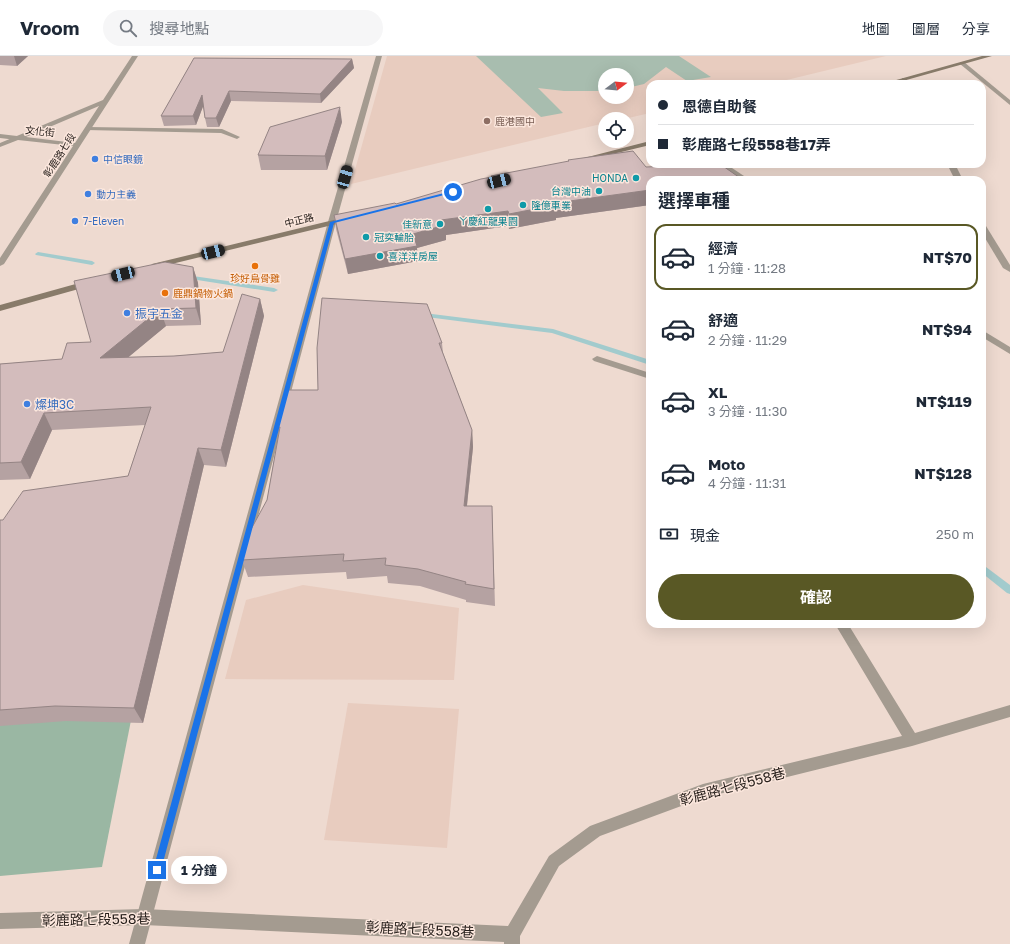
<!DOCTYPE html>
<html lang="zh-TW">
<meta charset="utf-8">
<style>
:root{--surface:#fff;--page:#f6f6f7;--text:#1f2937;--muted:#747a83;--line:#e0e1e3;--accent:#595825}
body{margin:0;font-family:"Golos Text","Noto Sans TC",sans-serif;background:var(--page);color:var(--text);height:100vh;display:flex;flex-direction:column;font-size:15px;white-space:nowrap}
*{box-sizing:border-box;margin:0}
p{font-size:13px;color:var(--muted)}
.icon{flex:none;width:22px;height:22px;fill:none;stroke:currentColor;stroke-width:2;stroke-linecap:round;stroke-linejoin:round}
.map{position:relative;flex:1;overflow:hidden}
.panel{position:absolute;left:646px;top:120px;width:340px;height:452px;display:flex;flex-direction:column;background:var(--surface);border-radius:12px;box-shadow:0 4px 16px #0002}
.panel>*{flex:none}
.guide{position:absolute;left:646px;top:24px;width:340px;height:88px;border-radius:12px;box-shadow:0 4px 16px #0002;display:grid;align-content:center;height:88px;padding:0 12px;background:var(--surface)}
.needle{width:26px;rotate:74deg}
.fabs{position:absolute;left:598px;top:12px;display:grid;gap:8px}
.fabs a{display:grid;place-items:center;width:36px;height:36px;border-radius:50%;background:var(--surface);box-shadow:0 4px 16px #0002;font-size:20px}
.end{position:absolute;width:18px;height:18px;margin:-9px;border:5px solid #1a73e8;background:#fff;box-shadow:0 0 0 2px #fff}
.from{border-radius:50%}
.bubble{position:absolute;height:28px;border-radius:14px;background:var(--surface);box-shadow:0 4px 16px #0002;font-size:13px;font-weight:700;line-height:28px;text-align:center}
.car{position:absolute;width:12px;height:24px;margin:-12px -6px;border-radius:5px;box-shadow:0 0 3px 1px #0007;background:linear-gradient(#222 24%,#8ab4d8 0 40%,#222 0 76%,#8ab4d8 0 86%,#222 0)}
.guide b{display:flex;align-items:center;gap:14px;height:38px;font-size:15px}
.guide b+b{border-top:1px solid var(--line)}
.guide i{width:10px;height:10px;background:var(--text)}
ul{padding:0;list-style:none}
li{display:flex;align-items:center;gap:12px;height:66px;margin:0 8px 6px;padding:0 4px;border:2px solid transparent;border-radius:12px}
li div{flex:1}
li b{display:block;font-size:15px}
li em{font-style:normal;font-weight:700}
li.current{border-color:var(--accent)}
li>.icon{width:36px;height:36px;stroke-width:1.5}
h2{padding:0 12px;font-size:18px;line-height:48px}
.pay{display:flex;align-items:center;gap:10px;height:44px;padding:0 12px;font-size:15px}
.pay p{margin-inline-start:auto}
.cta{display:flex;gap:8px;margin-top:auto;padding:8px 12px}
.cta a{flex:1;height:46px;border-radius:24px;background:var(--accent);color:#fff;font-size:16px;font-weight:700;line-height:46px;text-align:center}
header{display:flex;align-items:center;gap:24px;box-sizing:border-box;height:56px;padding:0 20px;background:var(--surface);border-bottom:1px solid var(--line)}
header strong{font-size:19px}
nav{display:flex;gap:22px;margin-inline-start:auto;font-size:14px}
.search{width:280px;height:36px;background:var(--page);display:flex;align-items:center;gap:10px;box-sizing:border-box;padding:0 14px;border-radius:22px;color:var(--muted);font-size:15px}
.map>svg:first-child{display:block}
.built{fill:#e8ccbf;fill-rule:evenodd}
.green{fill:#a8bdaf}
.forest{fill:#9ab7a3}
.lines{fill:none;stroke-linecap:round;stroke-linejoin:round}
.stream{fill:#a2cbcd;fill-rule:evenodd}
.service{fill:#a49b90;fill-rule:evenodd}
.minor{fill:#a49b90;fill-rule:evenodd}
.tertiary{fill:#a49b90;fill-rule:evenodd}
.secondary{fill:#887b6a;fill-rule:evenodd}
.wall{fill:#b5a2a2}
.shaded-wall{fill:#948484}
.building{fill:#d3bcbc;stroke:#948484}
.route{fill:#1a73e8}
.education-dot{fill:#8d6e63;stroke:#fce7dd;stroke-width:1.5}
.shop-dot{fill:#3f7fe0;stroke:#fce7dd;stroke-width:1.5}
.culture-dot{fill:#0f9aa8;stroke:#fce7dd;stroke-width:1.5}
.food-dot{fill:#e8710a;stroke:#fce7dd;stroke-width:1.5}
.labels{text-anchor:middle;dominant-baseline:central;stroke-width:3;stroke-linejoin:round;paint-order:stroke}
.far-education-label{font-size:10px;fill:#785e54;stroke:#fce7dd;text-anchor:start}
.far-street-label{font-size:10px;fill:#251e1a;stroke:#fce7dd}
.far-shop-label{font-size:10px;fill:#366cbe;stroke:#fce7dd;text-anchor:start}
.far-culture-label{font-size:10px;fill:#0d838f;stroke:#fce7dd;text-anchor:end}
.far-food-label{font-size:10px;fill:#c56008;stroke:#fce7dd}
.shop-label{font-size:12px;fill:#366cbe;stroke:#fce7dd;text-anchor:start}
.near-street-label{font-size:14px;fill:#251e1a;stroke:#fce7dd}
</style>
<header>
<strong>Vroom</strong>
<div class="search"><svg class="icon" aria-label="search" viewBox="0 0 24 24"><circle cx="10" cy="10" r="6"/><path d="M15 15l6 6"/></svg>搜尋地點</div>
<nav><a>地圖</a><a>圖層</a><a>分享</a></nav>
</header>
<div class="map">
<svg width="1010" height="888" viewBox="0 0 1010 888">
<rect width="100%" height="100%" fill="#eedad0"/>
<!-- built -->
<g class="built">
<path d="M387,0H886L770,28H650V57L624,63H605V67L351,128ZM605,19H627V41H605Z"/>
<polygon points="303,529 459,552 454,624 225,623 246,544"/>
<polygon points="348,647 459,653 447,792 324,784"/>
</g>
<!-- green -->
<polygon class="green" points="476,0 679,0 711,21 687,25 666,11 644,28 627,32 627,19 605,19 605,35 564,35 538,32 563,57 541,61"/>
<!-- forest -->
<polygon class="forest" points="137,634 102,811 0,820 0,639"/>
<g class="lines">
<!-- stream -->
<g class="stream">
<polygon points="38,196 92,205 95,207 92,209 36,199 35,198"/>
<polygon points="193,220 274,232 278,234 274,236 191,223 191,221"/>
<polygon points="416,256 553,273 650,304 650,309 552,277 419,260 415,258"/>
<polygon points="982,508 1010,529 1010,538 1007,537 982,517"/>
</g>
<!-- service -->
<g class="service">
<polygon points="960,6 964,6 1010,44 1010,49 960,8"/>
<polygon points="902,22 906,22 909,28 903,28"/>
<polygon points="88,71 222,73 240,81 237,83 221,77 86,74 86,72"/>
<polygon points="947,108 955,108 963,124 955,124"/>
<polygon points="982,168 986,170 1010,209 1010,216 1003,212 982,177"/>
<polygon points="597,300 650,317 650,323 594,305 592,303"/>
<polygon points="835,568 848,568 915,677 1010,649 1010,661 912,690 703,742 600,780 559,810 520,880 520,888 504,888 504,886 144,869 0,873 0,857 144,853 508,870 549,800 590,770 703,728 902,680"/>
</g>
<!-- minor -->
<g class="minor">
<polygon points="376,0 382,0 336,166 145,888 129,888 328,166"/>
<polygon points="0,78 17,80 20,82 17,84 0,82"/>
</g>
<!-- tertiary -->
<g class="tertiary">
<path d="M132,0H138L4,208L0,210V202L73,90L18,84L0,91V87L103,44ZM99,50L75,87L26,81Z"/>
<polygon points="717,108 726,108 750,124 741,124"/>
<polygon points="982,274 1010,291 1010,298 982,281"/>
</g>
<!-- secondary -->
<g class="secondary">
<polygon points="982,0 992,0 892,28 882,28"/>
<polygon points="650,85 650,89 584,105 580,103"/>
<polygon points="350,160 354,162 353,164 155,212 151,210 152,208"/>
<polygon points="90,224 93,225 94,227 93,229 0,255 0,249"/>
</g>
</g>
<!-- wall -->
<g class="wall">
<polygon points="0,0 28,0 17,10 0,9"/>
<polygon points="194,2 352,3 354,12 321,47 231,45 219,71 207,71 205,62 203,50 196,69 164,70 161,60"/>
<polygon points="342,66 327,114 261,114 258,99"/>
<polygon points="568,104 650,124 650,149 556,162 556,164 509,173 508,170 446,179 446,184 417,192 418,205 348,218 336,173 334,159 396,148 492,121 491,120 568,106"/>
<polygon points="193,211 198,227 201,269 166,270 128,301 174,300 223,296 260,243 264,260 226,411 204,409 143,667 66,665 0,670 0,464 3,464 128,420 145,369 52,374 30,423 0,424 0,308 62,303 91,286"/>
<polygon points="442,287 443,297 472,374 473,391 467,450 492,450 495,550 466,546 466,544 420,530 388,527 387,520 347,523 346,516 248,521 242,504 267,444 279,375 278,371 318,334 317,292"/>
</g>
<!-- shaded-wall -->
<g class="shaded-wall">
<polygon points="14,0 28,0 17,10"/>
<polygon points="352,3 354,12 321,47 320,38"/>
<polygon points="229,35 231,45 219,71 216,62"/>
<polygon points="202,39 204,48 196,69 193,60"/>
<polygon points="340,51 342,66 327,114 325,100"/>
<polygon points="650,134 650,149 556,162 556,164 509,173 509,158 555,147"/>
<polygon points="508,155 508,170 446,179 446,184 417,192 418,205 348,218 345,203 413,178 441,164"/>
<polygon points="193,211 198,227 201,269 196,252"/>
<polygon points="260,243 264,260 226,411 221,394"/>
<polygon points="160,253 166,270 107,319 100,302"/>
<polygon points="44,357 52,374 30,423 21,406"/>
<polygon points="472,374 473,391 465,467 464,450"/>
<polygon points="198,392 204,409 143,667 134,652"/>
</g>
<!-- building -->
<g class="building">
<polygon points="194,2 352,3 320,38 229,35 216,62 205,62 202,39 193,60 161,60"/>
<polygon points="340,51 325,100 258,99 270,71"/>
<polygon points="633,95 646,111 720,108 743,124 650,124 650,134 555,147 556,149 509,158 508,155 441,164 445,169 413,178 417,190 345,203 334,159 395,147 396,148 481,123 492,121 491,120 569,105 568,104"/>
<polygon points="165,206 193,211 196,252 160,253 100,302 174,300 223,296 242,238 260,243 221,394 198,392 134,652 55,650 0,654 0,464 3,464 23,435 128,420 151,351 44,357 21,406 0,407 0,308 62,303 67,287 91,286 74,225"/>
<polygon points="322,242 427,248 442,287 439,287 472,374 464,450 492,450 494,533 465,528 466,526 418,513 385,509 386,502 343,505 344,498 242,504 249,477 267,444 280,371 278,371 288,334 318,334 317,292"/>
</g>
<!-- route -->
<polygon class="route" points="452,135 456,136 334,167 161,814 160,817 157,819 154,817 153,814 330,166"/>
<!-- markers -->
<circle class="education-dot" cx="487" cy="65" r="4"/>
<g class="shop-dot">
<circle cx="95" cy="103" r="4"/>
<circle cx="88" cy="138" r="4"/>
<circle cx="75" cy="165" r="4"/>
<circle cx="127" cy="257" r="4"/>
<circle cx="27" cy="348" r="4"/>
</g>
<g class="culture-dot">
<circle cx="636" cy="122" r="4"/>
<circle cx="599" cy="135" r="4"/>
<circle cx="523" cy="149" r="4"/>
<circle cx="488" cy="153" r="4"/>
<circle cx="440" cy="168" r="4"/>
<circle cx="366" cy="181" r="4"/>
<circle cx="380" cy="200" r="4"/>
</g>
<g class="food-dot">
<circle cx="255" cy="210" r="4"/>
<circle cx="165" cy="237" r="4"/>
</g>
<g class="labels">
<!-- far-education labels -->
<g class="far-education-label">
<text x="495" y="65">鹿港國中</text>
</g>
<!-- far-street labels -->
<g class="far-street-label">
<text transform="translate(40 75) rotate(6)">文化街</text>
<text transform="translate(59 99) rotate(-57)">彰鹿路七段</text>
<text transform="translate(299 164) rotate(-14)">中正路</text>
</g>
<!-- far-shop labels -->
<g class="far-shop-label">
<text x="103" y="103">中信眼鏡</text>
<text x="96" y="138">動力主義</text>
<text x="83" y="165">7-Eleven</text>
</g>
<!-- far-culture labels -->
<g class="far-culture-label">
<text x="628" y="122">HONDA</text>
<text x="591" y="135">台灣中油</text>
<text x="531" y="149" text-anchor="start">隆億車業</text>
<text x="488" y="165" text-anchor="middle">ㄚ慶紅龍果園</text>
<text x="432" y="168">佳新意</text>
<text x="374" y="181" text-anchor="start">冠奕輪胎</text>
<text x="388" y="200" text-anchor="start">喜洋洋房屋</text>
</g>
<!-- far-food labels -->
<g class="far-food-label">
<text x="255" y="222">珍好烏骨雞</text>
<text x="173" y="237" text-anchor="start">鹿鼎鍋物火鍋</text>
</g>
<!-- shop labels -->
<g class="shop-label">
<text x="135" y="257">振宇五金</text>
<text x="35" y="348">燦坤3C</text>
</g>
<!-- near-street labels -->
<g class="near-street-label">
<text transform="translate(732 730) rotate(-15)">彰鹿路七段558巷</text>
<text transform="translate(96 863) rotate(-1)">彰鹿路七段558巷</text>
<text transform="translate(420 873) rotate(3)">彰鹿路七段558巷</text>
</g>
</g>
</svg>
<div class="fabs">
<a><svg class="needle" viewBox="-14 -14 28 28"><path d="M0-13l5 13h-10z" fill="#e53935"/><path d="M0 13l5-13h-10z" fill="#747a83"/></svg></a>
<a><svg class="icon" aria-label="locate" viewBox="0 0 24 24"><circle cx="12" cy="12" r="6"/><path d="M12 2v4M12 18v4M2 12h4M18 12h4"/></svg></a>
</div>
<i class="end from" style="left:453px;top:136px"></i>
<i class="end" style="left:157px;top:814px"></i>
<div class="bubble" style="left:171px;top:800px;width:56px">1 分鐘</div>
<i class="car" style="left:345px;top:121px;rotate:16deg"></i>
<i class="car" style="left:499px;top:125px;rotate:76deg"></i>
<i class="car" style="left:213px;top:196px;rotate:76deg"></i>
<i class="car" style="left:123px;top:218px;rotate:256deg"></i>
<div class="guide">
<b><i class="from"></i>恩德自助餐</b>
<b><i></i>彰鹿路七段558巷17弄</b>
</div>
<section class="panel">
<h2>選擇車種</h2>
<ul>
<li class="current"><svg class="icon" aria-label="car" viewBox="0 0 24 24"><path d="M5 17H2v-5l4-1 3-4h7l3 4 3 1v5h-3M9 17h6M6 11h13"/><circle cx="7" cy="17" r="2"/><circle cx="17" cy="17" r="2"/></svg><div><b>經濟</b><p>1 分鐘 · 11:28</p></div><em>NT$70</em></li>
<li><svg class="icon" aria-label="car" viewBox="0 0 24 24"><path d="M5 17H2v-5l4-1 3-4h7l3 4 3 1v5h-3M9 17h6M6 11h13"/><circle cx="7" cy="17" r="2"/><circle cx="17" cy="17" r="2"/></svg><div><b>舒適</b><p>2 分鐘 · 11:29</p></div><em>NT$94</em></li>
<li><svg class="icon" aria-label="car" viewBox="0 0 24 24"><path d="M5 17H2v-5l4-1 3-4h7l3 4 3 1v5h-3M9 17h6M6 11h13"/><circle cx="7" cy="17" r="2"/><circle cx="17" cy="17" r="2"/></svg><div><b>XL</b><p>3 分鐘 · 11:30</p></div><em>NT$119</em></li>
<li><svg class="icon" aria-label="car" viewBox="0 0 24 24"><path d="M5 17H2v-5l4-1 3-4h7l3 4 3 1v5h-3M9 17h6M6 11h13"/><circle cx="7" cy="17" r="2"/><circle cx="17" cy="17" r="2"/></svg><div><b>Moto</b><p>4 分鐘 · 11:31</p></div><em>NT$128</em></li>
</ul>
<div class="pay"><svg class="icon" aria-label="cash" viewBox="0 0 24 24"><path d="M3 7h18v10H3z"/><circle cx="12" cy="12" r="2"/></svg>現金<p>250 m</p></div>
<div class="cta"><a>確認</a></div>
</section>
</div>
